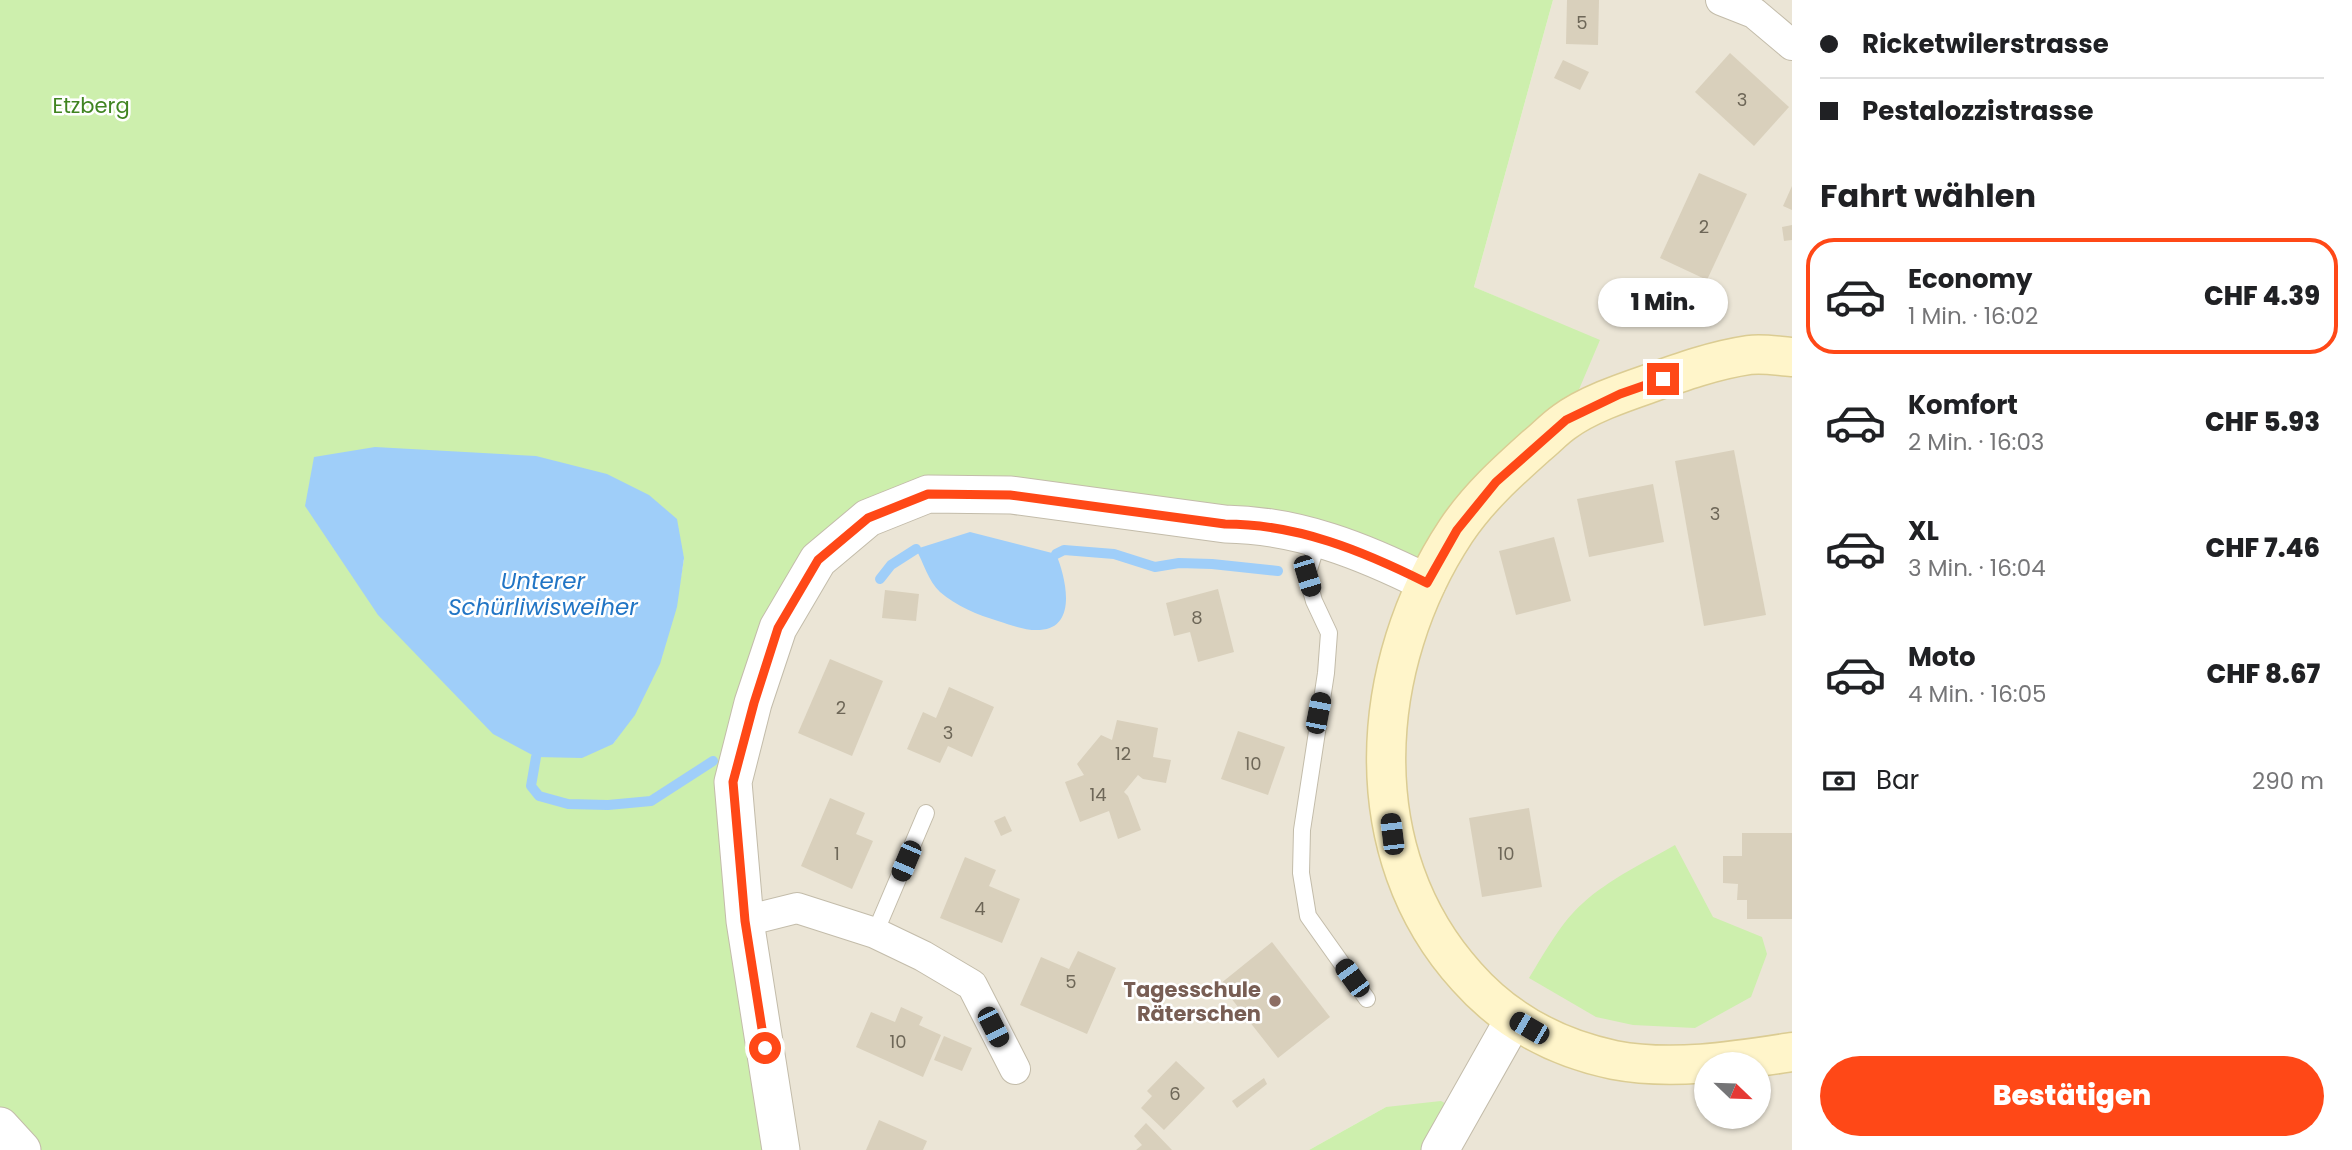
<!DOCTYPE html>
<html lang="de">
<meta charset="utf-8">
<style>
:root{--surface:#fff;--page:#f2f2f2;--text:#202124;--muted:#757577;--line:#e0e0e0;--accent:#ff4817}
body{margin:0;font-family:Poppins,sans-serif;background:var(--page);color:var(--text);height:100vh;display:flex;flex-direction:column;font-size:26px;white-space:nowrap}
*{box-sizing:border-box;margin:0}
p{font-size:23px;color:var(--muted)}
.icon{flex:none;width:38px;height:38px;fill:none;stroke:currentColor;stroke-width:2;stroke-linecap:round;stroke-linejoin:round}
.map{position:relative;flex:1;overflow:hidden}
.side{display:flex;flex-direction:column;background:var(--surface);width:560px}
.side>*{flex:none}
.guide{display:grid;align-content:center;height:154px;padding:0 28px;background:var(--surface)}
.needle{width:46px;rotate:113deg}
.fabs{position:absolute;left:1694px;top:1052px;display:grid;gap:14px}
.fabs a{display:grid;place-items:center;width:77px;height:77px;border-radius:50%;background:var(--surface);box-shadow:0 2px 5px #0004;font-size:35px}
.end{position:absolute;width:32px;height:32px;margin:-16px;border:9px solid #ff4817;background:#fff;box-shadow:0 0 0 4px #fff}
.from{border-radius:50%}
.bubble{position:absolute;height:49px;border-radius:24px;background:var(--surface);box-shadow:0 2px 5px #0004;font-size:23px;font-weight:800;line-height:49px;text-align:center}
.car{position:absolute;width:21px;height:42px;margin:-21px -10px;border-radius:9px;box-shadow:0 0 5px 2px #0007;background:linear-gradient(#222 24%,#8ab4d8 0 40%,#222 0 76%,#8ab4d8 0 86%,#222 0)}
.guide b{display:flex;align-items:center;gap:24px;height:66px;font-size:26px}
.guide b+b{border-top:2px solid var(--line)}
.guide i{width:18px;height:18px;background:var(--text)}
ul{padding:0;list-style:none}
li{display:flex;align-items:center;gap:21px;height:116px;margin:0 14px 10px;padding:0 14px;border:4px solid transparent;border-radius:28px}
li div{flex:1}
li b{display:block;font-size:26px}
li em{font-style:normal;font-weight:800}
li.selected{border-color:var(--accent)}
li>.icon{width:63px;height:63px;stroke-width:1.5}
h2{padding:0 28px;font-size:32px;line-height:84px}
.pay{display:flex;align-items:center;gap:18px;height:77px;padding:0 28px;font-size:26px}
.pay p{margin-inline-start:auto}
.cta{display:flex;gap:14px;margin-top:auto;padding:14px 28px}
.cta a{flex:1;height:80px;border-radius:42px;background:var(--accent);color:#fff;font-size:28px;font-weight:800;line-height:80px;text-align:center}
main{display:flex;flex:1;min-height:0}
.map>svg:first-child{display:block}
.residential{fill:#ebe5d6;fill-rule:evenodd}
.green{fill:#cdefad;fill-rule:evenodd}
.water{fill:#9fcef9}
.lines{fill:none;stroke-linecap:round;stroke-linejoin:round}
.stream{stroke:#9fcef9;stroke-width:10}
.building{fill:#d9d0bc}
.service-casing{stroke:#c3bcaa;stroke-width:18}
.minor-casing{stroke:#c3bcaa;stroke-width:32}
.tertiary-casing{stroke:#c3bcaa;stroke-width:39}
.secondary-casing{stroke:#dbcc93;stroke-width:41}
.service{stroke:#fff;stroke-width:16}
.minor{stroke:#fff;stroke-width:30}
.tertiary{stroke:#fff;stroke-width:37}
.secondary{stroke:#fff5ca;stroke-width:38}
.route{stroke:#ff4817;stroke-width:9}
.education-dot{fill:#8d6e63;stroke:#fff;stroke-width:2.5}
.labels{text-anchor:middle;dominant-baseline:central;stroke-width:5;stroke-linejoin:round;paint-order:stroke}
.number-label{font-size:18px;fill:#6e6758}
.park-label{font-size:21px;fill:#408421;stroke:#fff}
.education-label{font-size:21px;font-weight:bold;fill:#785e54;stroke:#fff;text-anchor:end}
.water-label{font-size:23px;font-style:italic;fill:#2175c5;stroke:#fff}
</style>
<main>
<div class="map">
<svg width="1792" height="1150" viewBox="0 0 1792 1150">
<rect width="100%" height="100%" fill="#f6f3e9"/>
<!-- residential -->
<path class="residential" d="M1553,0H1792V1150H1440L1386,1107L1309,1150H781L745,921L753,703L778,628L868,518L1600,341L1474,287ZM1706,1064H1759V1116H1706Z"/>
<!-- green -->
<g class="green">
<path d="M0,0H1553L1474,287L1600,340L1566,420L1427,583L1376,557L928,494L818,560L733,782L781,1150H0ZM684,558C673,631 657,684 613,744Z"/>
<path d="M1675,845L1713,917L1762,937L1767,954L1751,997L1695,1028L1633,1025L1596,1017L1529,978C1544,954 1561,922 1583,903C1608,880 1645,862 1675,845Z"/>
<polygon points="1441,1101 1461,1112 1440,1150 1309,1150 1386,1107"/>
</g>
<!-- water -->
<g class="water">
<polygon points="375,447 536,456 607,474 649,495 677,519 684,558 677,607 660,664 635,715 613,744 582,758 536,757 493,734 378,615 305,506 314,457"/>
<path d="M970,532L1056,554C1065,575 1079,628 1040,630C1026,631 1011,625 998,621C978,615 956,606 940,592C929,582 923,562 916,549Z"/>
</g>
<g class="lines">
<!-- stream -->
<g class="stream">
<polyline points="1056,554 1064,550 1114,554 1155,567 1179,563 1212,564 1278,571"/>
<polyline points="880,579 891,565 916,549"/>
<polyline points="536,757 531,786 539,796 568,804 608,805 651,801 713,761"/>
</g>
</g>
<!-- building -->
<g class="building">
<polygon points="1567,0 1599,0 1598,45 1566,44"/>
<polygon points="1730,53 1789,107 1754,146 1695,92"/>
<polygon points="1563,60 1589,72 1580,90 1554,78"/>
<polygon points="1699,173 1747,194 1707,280 1660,258"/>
<polygon points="1792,186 1792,210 1783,206"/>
<polygon points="1792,225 1792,240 1784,241 1782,227"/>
<polygon points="1734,450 1766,615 1704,626 1675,461"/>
<polygon points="1653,484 1664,542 1589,557 1577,499"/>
<polygon points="1554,537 1571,601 1516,615 1499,551"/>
<polygon points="1218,589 1234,652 1198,662 1190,632 1174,636 1166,603"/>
<polygon points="885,590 919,594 916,621 882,618"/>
<polygon points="830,659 883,681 852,756 798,733"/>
<polygon points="949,687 994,707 972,757 948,746 940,763 907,749 923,712 936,718"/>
<polygon points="1117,720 1158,728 1153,757 1171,760 1166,783 1143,779 1138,775 1124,792 1128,796 1141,830 1118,839 1109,811 1080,822 1065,782 1084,775 1077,764 1101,735 1112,740"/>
<polygon points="1238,731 1285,747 1268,795 1221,779"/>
<polygon points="830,798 865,813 856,834 873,841 852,889 801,866"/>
<polygon points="1529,808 1542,887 1482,897 1469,818"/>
<polygon points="1005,816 1012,831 1001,836 994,821"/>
<polygon points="1742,833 1792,833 1792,919 1747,919 1747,900 1737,900 1738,884 1723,883 1723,856 1742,856"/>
<polygon points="965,857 996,870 989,886 1020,899 1002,943 940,918"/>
<polygon points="1272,942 1330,1017 1278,1058 1220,984"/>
<polygon points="1078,951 1116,968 1087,1034 1020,1005 1041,957 1069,969"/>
<polygon points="901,1007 923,1017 919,1025 941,1035 923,1077 856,1047 871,1012 895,1022"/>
<polygon points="944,1036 972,1048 962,1071 934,1060"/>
<polygon points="1176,1061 1205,1088 1164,1130 1141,1108 1152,1096 1147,1091"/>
<polygon points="1264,1078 1267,1084 1237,1108 1232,1101"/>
<polygon points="879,1120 927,1141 923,1150 866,1150"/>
<polygon points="1146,1123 1172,1150 1136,1150 1142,1145 1134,1136"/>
</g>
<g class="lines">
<defs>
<g id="service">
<polyline points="1319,537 1307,576 1314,601 1329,633 1326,673 1302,830 1301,873 1308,916 1367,999"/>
<polyline points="875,933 926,813"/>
</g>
<g id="minor">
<polyline points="1721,0 1754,13 1792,45"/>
<polyline points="745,921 797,908 875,933 923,956 972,985 1015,1069"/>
</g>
<g id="tertiary">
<polyline points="0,1126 22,1150"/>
<path d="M781,1150L745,921L733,782L753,703L778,628L818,560L868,518L928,494L1011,495L1225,524C1298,525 1363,551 1427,583"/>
<polyline points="1440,1150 1514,1019"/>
</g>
<path id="secondary" d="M1792,357C1778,356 1763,353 1749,355C1715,360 1681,372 1648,384C1622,393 1587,405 1564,422C1554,429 1546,438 1536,446C1507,472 1478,498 1456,531C1368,664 1354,853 1467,977C1506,1021 1557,1048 1614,1060C1672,1071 1734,1061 1792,1052"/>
</defs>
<!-- service casing -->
<use href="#service" class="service-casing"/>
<!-- minor casing -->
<use href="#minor" class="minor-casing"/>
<!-- tertiary casing -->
<use href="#tertiary" class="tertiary-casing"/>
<!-- secondary casing -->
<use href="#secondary" class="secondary-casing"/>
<!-- service -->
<use href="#service" class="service"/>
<!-- minor -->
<use href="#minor" class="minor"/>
<!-- tertiary -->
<use href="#tertiary" class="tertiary"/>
<!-- secondary -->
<use href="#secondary" class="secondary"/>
</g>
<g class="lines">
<!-- route -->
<path class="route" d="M765,1048L745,921L733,782L754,703L778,628L818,560L868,518L928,494L1010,495L1225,524C1298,524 1363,551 1427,583L1457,530L1496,482L1566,420L1620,394L1663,379"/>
</g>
<!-- markers -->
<circle class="education-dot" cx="1275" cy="1001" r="7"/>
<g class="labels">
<!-- number labels -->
<g class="number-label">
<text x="1582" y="22">5</text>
<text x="1742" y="99">3</text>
<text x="1704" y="226">2</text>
<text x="1715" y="513">3</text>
<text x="1197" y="617">8</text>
<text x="841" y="707">2</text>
<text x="948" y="732">3</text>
<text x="1123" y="753">12</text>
<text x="1253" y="763">10</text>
<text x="1098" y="794">14</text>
<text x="837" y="853">1</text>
<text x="1506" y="853">10</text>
<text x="980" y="908">4</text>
<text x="1071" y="981">5</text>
<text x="898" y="1041">10</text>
<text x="1175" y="1093">6</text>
</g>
<!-- park labels -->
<g class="park-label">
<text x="91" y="105">Etzberg</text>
</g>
<!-- education labels -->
<g class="education-label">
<text x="1261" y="989">Tagesschule<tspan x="1261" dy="24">Räterschen</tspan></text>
</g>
<!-- water labels -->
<g class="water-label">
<text x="543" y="581">Unterer<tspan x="543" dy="26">Schürliwisweiher</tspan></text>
</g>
</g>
</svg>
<div class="fabs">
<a><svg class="needle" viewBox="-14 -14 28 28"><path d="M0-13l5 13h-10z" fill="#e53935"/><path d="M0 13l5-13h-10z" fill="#757577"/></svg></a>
</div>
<i class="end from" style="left:765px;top:1048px"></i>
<i class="end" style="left:1663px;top:379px"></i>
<div class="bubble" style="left:1598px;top:278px;width:130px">1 Min.</div>
<i class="car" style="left:1307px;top:576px;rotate:163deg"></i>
<i class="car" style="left:1318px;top:713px;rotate:11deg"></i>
<i class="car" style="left:1392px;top:834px;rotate:353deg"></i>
<i class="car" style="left:906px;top:861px;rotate:203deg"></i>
<i class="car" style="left:1352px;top:978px;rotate:324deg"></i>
<i class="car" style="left:993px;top:1027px;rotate:153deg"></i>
<i class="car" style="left:1529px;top:1028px;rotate:300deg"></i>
</div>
<section class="side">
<div class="guide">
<b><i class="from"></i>Ricketwilerstrasse</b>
<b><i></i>Pestalozzistrasse</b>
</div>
<h2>Fahrt wählen</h2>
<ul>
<li class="selected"><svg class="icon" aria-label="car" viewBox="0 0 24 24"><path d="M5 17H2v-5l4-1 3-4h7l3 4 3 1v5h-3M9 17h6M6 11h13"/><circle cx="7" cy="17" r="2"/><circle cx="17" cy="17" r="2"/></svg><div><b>Economy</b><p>1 Min. · 16:02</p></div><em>CHF 4.39</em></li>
<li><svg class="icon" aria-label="car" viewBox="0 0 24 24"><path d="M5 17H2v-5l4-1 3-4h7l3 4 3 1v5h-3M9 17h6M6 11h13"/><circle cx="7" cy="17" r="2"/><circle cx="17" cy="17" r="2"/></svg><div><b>Komfort</b><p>2 Min. · 16:03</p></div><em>CHF 5.93</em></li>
<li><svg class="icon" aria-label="car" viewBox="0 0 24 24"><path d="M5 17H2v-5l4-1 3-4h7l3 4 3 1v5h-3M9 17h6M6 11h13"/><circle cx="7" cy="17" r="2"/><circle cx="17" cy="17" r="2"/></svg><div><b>XL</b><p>3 Min. · 16:04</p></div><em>CHF 7.46</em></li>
<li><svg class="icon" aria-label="car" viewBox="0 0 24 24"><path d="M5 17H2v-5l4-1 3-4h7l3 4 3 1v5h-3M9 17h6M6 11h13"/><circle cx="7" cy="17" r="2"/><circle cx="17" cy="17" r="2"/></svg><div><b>Moto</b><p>4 Min. · 16:05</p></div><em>CHF 8.67</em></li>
</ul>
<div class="pay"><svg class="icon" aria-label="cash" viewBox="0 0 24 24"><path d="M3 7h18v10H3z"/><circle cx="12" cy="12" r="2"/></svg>Bar<p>290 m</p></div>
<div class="cta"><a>Bestätigen</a></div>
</section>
</main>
